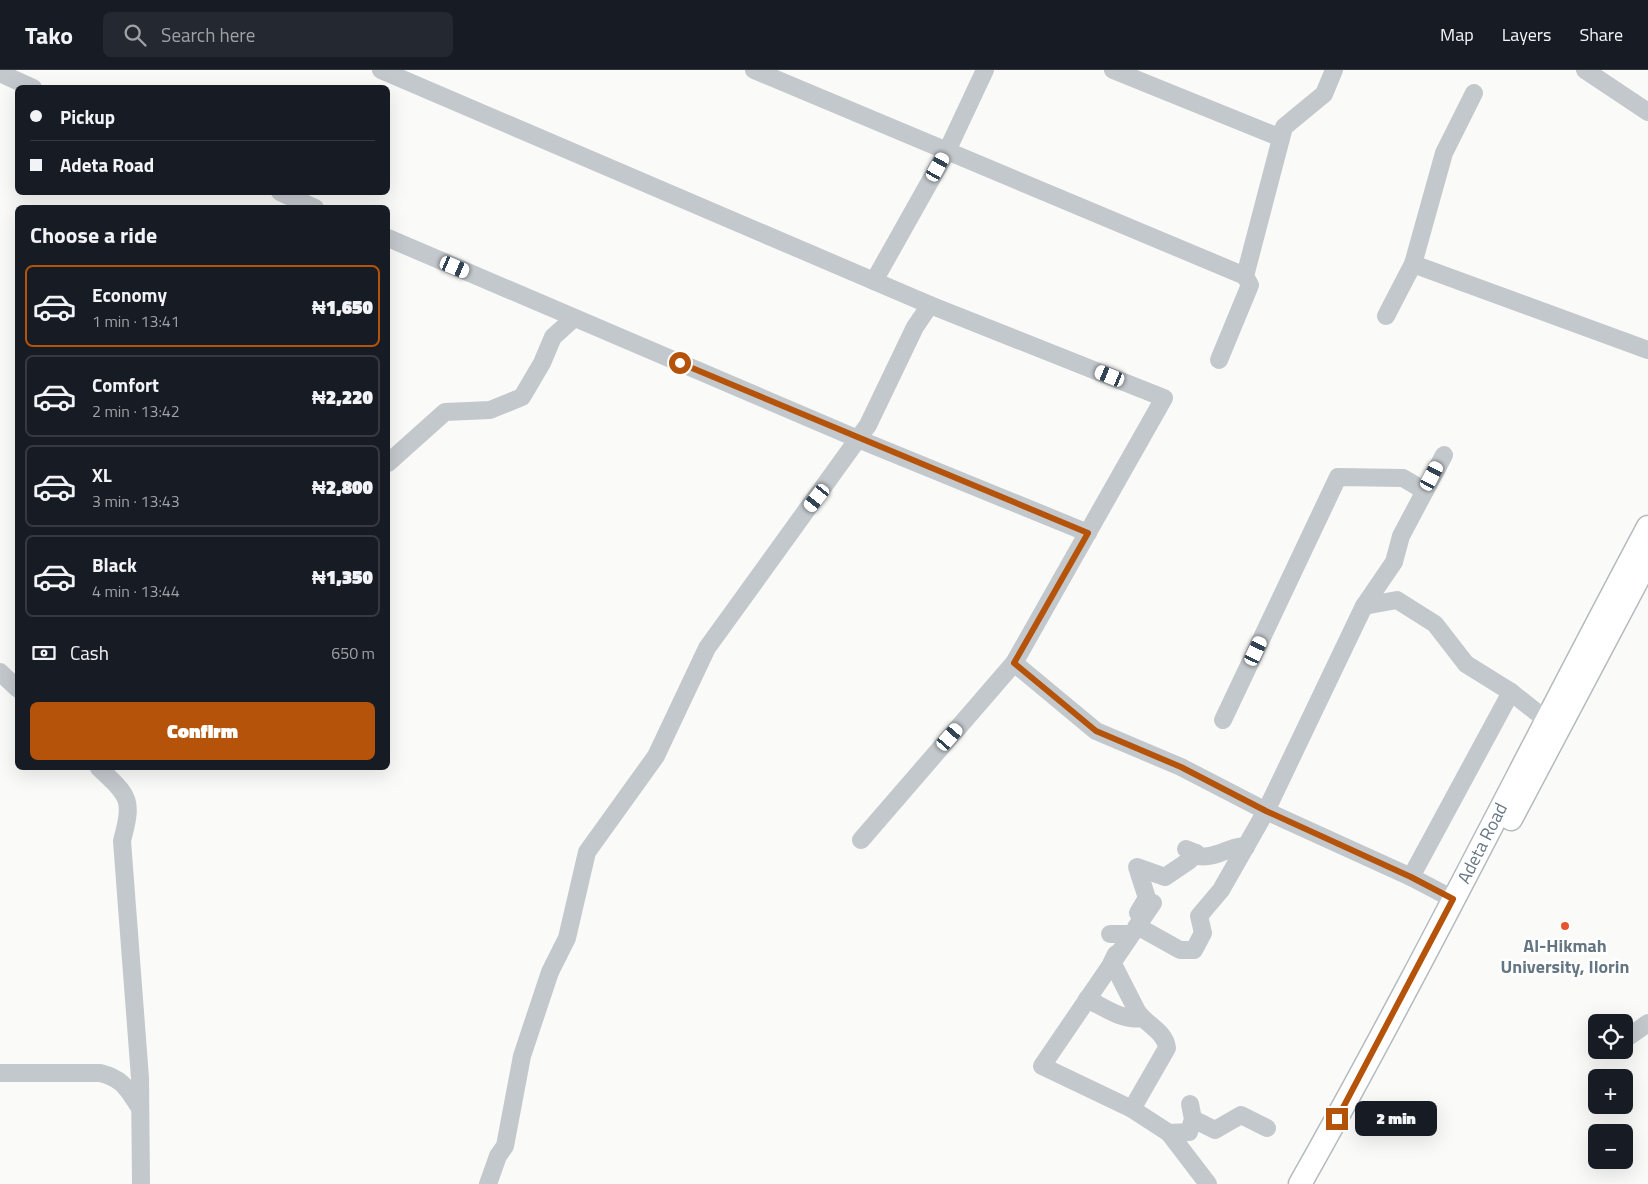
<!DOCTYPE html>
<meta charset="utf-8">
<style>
:root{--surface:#171b24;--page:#242831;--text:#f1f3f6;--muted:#9ea1a6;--line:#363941;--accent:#b45309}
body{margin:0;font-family:"Titillium Web",sans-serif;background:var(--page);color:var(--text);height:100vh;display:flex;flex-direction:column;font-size:19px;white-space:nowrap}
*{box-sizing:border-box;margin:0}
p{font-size:16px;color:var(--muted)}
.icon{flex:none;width:28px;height:28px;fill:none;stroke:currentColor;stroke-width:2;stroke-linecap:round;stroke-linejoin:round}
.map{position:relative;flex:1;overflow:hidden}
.panel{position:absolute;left:15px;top:135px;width:375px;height:565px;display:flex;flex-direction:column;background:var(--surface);border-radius:8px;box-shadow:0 5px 20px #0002}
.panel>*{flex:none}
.guide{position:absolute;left:15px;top:15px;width:375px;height:110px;border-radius:8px;box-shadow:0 5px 20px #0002;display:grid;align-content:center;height:110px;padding:0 15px;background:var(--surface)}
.controls{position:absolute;left:1588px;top:944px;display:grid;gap:10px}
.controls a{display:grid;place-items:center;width:45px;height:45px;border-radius:8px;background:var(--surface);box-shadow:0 5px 20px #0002;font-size:25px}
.end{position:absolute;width:22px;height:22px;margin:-11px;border:6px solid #b45309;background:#fff;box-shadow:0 0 0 2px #fff}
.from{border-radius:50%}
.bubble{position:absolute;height:35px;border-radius:8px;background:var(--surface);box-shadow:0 5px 20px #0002;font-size:16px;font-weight:800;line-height:35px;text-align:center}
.car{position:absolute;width:15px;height:30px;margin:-15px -8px;border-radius:6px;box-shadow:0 0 4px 1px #0007;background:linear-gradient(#fff 24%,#345 0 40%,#fff 0 76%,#345 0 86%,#fff 0)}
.guide b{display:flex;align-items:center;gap:18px;height:48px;font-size:19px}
.guide b+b{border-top:1px solid var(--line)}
.guide i{width:12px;height:12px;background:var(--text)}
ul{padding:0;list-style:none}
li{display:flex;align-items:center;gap:15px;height:82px;margin:0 10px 8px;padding:0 5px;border:2px solid var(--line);border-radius:8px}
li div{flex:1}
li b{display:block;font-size:19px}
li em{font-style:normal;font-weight:800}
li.on{border-color:var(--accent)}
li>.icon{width:45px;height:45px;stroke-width:1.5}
h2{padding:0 15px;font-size:22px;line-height:60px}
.pay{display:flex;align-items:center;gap:12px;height:55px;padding:0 15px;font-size:19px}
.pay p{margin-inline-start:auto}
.cta{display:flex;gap:10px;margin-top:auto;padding:10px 15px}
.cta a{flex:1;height:58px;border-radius:8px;background:var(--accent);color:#fff;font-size:20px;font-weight:800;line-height:58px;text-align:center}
header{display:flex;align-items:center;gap:30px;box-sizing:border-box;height:70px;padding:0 25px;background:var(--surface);border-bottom:1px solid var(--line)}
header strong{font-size:24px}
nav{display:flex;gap:28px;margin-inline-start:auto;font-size:18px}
.search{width:350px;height:45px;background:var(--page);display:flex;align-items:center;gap:12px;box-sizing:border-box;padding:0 18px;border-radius:8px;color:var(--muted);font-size:19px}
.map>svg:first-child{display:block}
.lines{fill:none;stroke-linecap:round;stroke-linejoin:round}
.major-casing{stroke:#b5babe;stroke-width:25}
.minor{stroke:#c3c8cc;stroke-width:18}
.major{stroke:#fff;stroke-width:22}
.route{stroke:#b45309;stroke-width:6}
.poi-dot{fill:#e4572e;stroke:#fff;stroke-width:2}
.labels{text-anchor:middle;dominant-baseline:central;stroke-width:5;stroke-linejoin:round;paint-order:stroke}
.street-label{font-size:18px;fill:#657683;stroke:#fff}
.poi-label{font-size:18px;font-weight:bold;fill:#657683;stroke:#fff}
</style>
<header>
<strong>Tako</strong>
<div class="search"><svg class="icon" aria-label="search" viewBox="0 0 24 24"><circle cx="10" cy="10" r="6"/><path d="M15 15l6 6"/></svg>Search here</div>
<nav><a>Map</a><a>Layers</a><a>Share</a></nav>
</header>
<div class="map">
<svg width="1648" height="1114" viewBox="0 0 1648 1114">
<rect width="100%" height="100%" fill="#fafaf8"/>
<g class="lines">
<defs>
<g id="major">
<polyline points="1511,749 1648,490"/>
<path d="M1300,1114C1422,898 1531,676 1648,457"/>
</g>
</defs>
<!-- major casing -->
<use href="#major" class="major-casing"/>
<!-- minor -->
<g class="minor">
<polyline points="381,0 930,235 915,257 868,355 707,578 656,686 587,782 567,868 550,902 522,986 505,1076 498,1086 488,1114"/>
<polyline points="754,0 1245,206 1284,57 1324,24 1334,0"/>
<polyline points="1113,0 1281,68"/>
<polyline points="1585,0 1648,42"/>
<polyline points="0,3 33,18"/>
<polyline points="280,122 315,138"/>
<polyline points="388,168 858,369 1088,463"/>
<polyline points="1413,194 1648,280"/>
<polyline points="874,211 947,81 985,0"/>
<polyline points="1386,246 1413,194 1444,83 1474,23"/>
<polyline points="1219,290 1250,215 1245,206"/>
<polyline points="1444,385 1401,466 1394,492 1364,536 1397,530 1435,554 1466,594 1511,622 1545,649"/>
<polyline points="388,393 445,342 490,340 522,327 542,293 553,267 574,248"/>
<polyline points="1014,593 1096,661 1181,697 1266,741 1411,807 1453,829"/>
<polyline points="0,602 18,619"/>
<polyline points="1223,650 1338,407 1403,408 1425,421"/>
<path d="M99,698C130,727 133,729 122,771L140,1008L141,1114"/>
<polyline points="861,770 1014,593 1164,328 930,235"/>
<path d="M1186,779L1196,783L1198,786C1218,789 1232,774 1246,777"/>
<polyline points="1411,807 1511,622"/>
<polyline points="1153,833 1042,996 1132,1039 1169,1063 1208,1114"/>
<polyline points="1138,843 1147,828 1137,797 1165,807 1190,790 1196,783"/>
<polyline points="1137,856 1180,880 1194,880 1203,863 1199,846 1221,820 1266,741 1364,536"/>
<polyline points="1110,864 1127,864"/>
<path d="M1116,884L1112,892L1137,941C1146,955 1165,961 1167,978L1132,1039"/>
<path d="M1087,929C1104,937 1122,951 1141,948"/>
<polyline points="1624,970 1648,953"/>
<path d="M0,1003H100C124,1009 127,1019 140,1038"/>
<polyline points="1193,1049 1215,1060 1241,1045 1267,1058"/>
<polyline points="1169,1063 1189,1062 1193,1049 1190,1034"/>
</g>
<!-- major -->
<use href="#major" class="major"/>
</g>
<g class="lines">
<!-- route -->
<polyline class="route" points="680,293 1088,463 1014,593 1096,661 1181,697 1266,741 1411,807 1453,829 1337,1049"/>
</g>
<!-- markers -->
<circle class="poi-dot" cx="1565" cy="856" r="5"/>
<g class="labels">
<!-- street labels -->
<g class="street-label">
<text transform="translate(1482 773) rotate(-63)">Adeta Road</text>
</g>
<!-- poi labels -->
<g class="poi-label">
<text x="1565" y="875">Al-Hikmah<tspan x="1565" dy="21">University, Ilorin</tspan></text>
</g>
</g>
</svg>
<div class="controls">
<a><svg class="icon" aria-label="locate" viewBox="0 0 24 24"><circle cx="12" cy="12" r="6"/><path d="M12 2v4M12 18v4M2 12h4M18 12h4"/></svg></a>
<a>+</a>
<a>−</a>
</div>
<i class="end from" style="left:680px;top:293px"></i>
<i class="end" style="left:1337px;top:1049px"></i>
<div class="bubble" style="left:1355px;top:1031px;width:82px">2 min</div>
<i class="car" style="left:938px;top:97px;rotate:29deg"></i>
<i class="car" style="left:455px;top:197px;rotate:113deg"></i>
<i class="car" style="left:1110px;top:306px;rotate:292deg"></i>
<i class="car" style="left:1432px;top:406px;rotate:28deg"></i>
<i class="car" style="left:817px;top:428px;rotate:218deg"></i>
<i class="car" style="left:1256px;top:581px;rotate:25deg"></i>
<i class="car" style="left:950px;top:667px;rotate:41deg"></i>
<div class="guide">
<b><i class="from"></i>Pickup</b>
<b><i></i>Adeta Road</b>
</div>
<section class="panel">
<h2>Choose a ride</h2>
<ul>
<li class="on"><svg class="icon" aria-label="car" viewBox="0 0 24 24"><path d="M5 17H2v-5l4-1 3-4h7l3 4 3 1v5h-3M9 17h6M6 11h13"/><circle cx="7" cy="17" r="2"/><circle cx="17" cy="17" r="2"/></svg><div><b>Economy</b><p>1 min · 13:41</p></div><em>₦1,650</em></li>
<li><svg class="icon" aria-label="car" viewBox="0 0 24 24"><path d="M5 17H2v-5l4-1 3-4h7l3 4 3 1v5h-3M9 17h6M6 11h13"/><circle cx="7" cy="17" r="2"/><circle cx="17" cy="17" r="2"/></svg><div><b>Comfort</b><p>2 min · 13:42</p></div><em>₦2,220</em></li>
<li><svg class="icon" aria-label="car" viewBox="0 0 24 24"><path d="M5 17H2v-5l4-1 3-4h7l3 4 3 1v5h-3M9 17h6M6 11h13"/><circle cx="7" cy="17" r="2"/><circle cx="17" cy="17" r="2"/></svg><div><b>XL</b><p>3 min · 13:43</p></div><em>₦2,800</em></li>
<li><svg class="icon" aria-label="car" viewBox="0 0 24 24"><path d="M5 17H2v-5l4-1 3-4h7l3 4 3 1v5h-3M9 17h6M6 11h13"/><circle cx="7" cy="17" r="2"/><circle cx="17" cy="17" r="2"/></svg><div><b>Black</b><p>4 min · 13:44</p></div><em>₦1,350</em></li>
</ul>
<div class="pay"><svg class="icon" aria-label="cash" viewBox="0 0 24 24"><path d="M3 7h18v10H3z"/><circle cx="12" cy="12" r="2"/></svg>Cash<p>650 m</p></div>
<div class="cta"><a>Confirm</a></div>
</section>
</div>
